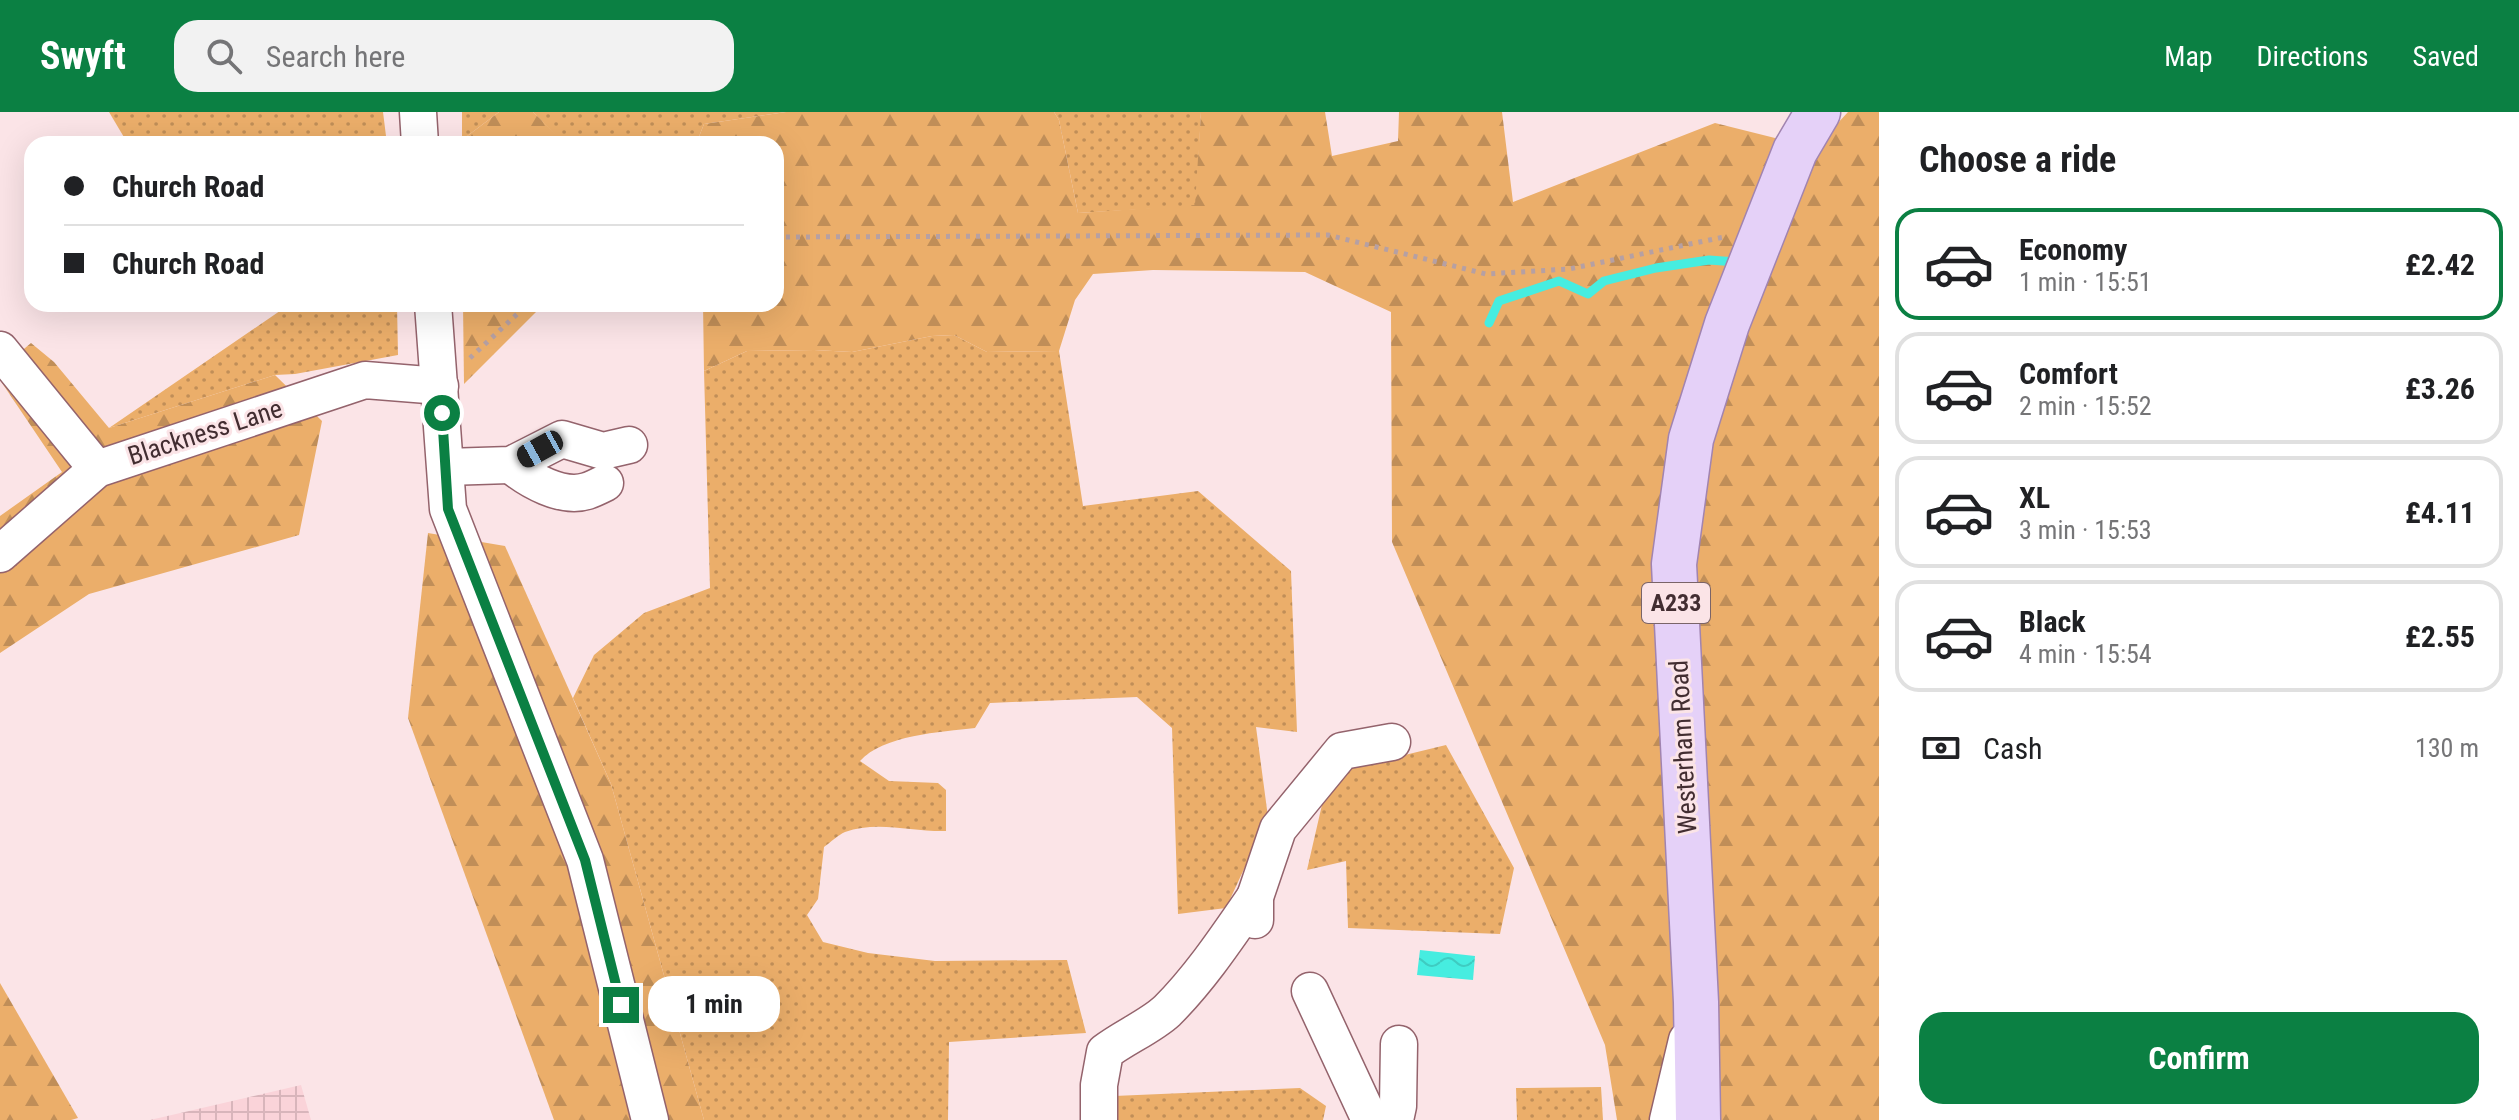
<!DOCTYPE html>
<meta charset="utf-8">
<style>
:root{--surface:#fff;--page:#f2f2f2;--text:#202124;--muted:#757577;--line:#e0e0e0;--accent:#0b8043}
body{margin:0;font-family:"Roboto Condensed",sans-serif;background:var(--page);color:var(--text);height:100vh;display:flex;flex-direction:column;font-size:30px;white-space:nowrap}
*{box-sizing:border-box;margin:0}
p{font-size:26px;color:var(--muted)}
.icon{flex:none;width:44px;height:44px;fill:none;stroke:currentColor;stroke-width:2;stroke-linecap:round;stroke-linejoin:round}
.map{position:relative;flex:1;overflow:hidden}
.side{display:flex;flex-direction:column;background:var(--surface);width:640px}
.side>*{flex:none}
.banner{position:absolute;left:24px;top:24px;width:760px;height:176px;border-radius:24px;box-shadow:0 8px 32px #0002;display:grid;align-content:center;height:176px;padding:0 40px;background:var(--surface)}
.end{position:absolute;width:36px;height:36px;margin:-18px;border:10px solid #0b8043;background:#fff;box-shadow:0 0 0 4px #fff}
.from{border-radius:50%}
.bubble{position:absolute;height:56px;border-radius:24px;background:var(--surface);box-shadow:0 8px 32px #0002;font-size:26px;font-weight:700;line-height:56px;text-align:center}
.car{position:absolute;width:24px;height:48px;margin:-24px -12px;border-radius:10px;box-shadow:0 0 6px 2px #0007;background:linear-gradient(#222 24%,#8ab4d8 0 40%,#222 0 76%,#8ab4d8 0 86%,#222 0)}
.banner b{display:flex;align-items:center;gap:28px;height:76px;font-size:30px}
.banner b+b{border-top:2px solid var(--line)}
.banner i{width:20px;height:20px;background:var(--text)}
ul{padding:0;list-style:none}
li{display:flex;align-items:center;gap:24px;height:112px;margin:0 16px 12px;padding:0 24px;border:4px solid var(--line);border-radius:24px}
li div{flex:1}
li b{display:block;font-size:30px}
li em{font-style:normal;font-weight:700}
li.active{border-color:var(--accent)}
li>.icon{width:72px;height:72px;stroke-width:1.5}
h2{padding:0 40px;font-size:36px;line-height:96px}
.pay{display:flex;align-items:center;gap:20px;height:88px;padding:0 40px;font-size:30px}
.pay p{margin-inline-start:auto}
.button{display:flex;gap:16px;margin-top:auto;padding:16px 40px}
.button a{flex:1;height:92px;border-radius:24px;background:var(--accent);color:#fff;font-size:32px;font-weight:700;line-height:92px;text-align:center}
header{display:flex;align-items:center;gap:48px;box-sizing:border-box;height:112px;padding:0 40px;background:var(--accent);color:#fff}
header strong{font-size:38px}
nav{display:flex;gap:44px;margin-inline-start:auto;font-size:28px}
.search{width:560px;height:72px;background:var(--page);display:flex;align-items:center;gap:20px;box-sizing:border-box;padding:0 28px;border-radius:24px;color:var(--muted);font-size:30px}
main{display:flex;flex:1;min-height:0}
.map>svg:first-child{display:block}
.industrial{fill:url(#industrial-grid)}
.grass{fill:url(#grass-dots)}
.forest{fill:url(#forest-firs)}
.water{fill:url(#water-waves)}
.lines{fill:none;stroke-linecap:round;stroke-linejoin:round}
.stream{stroke:#46ede0;stroke-width:9}
.minor-casing{stroke:#94636c;stroke-width:39}
.major-casing{stroke:#a184b0;stroke-width:47}
.path{stroke:#b6a0a3;stroke-width:5;stroke-dasharray:4 6;stroke-linecap:butt}
.minor{stroke:#fff;stroke-width:36}
.major{stroke:#e5d1f8;stroke-width:44}
.route{stroke:#0b8043;stroke-width:10}
.labels{text-anchor:middle;dominant-baseline:central;stroke-width:6;stroke-linejoin:round;paint-order:stroke}
.shield{fill:#fbe4e7;stroke:#7a6468;stroke-width:2}
.shield-label{font-size:24px;font-weight:bold;fill:#422d31}
.street-label{font-size:26px;fill:#422d31;stroke:#fbe4e7}
</style>
<header>
<strong>Swyft</strong>
<div class="search"><svg class="icon" aria-label="search" viewBox="0 0 24 24"><circle cx="10" cy="10" r="6"/><path d="M15 15l6 6"/></svg>Search here</div>
<nav><a>Map</a><a>Directions</a><a>Saved</a></nav>
</header>
<main>
<div class="map">
<svg width="1879" height="1008" viewBox="0 0 1879 1008">
<defs>
<pattern id="industrial-grid" width="8" height="8" patternUnits="userSpaceOnUse" patternTransform="scale(2)"><rect width="8" height="8" fill="#fad3d9"/><path d="M0 4h8M4 0v8" fill="none" stroke="#d8b5bb"/></pattern>
<pattern id="grass-dots" width="8" height="8" patternUnits="userSpaceOnUse" patternTransform="scale(2)"><rect width="8" height="8" fill="#ebae6a"/><path d="M2 2h.1M6 6h.1" fill="none" stroke="#c08e58" stroke-width="1.8" stroke-linecap="round"/></pattern>
<pattern id="forest-firs" width="22" height="20" patternUnits="userSpaceOnUse" patternTransform="scale(2)"><rect width="22" height="20" fill="#ebae6a"/><path d="M5 1l3.5 6h-7zM16 11l3.5 6h-7z" fill="#c08e58"/></pattern>
<pattern id="water-waves" width="16" height="10" patternUnits="userSpaceOnUse" patternTransform="scale(2)"><rect width="16" height="10" fill="#46ede0"/><path d="M0 5q4-4 8 0t8 0" fill="none" stroke="#3eccc1"/></pattern>
</defs>
<rect width="100%" height="100%" fill="#fbe4e7"/>
<!-- industrial -->
<polygon class="industrial" points="301,973 311,1008 150,1008"/>
<!-- grass -->
<g class="grass">
<polygon points="109,0 383,0 387,32 128,32"/>
<polygon points="462,0 499,0 462,28"/>
<polygon points="533,0 786,0 704,12 696,32 561,32 560,27"/>
<polygon points="1054,0 1201,0 1196,94 1078,101 1059,8"/>
<polygon points="290,192 397,192 398,243 295,262 275,263 109,316"/>
<path d="M954,223L987,240L1059,239L1083,394L1198,379L1291,459L1297,620L1256,615L1268,705L1226,796L1178,802L1172,616L1137,585L990,591L975,616C941,620 883,623 860,649L889,669L938,671L946,678V719C913,720 877,708 845,720C838,723 831,730 824,735L818,787L807,803L823,830L868,841L935,849L1067,848L1086,921L949,930L948,1008H704L611,672L573,586L594,543L644,501L710,476L704,259L747,239L814,238L852,240L932,224Z"/>
<polygon points="1446,633 1514,756 1500,822 1348,816 1346,749 1307,758 1324,684 1343,658"/>
<polygon points="1601,975 1603,1008 1517,1008 1516,976"/>
<polygon points="1300,976 1326,994 1323,1008 1113,1008 1114,984"/>
</g>
<!-- forest -->
<g class="forest">
<polygon points="499,0 533,0 561,27 561,32 462,32 462,28"/>
<polygon points="786,0 1054,0 1059,8 1078,101 1195,93 1201,0 1325,0 1332,44 1398,29 1399,0 1502,0 1513,90 1715,11 1815,36 1848,0 1879,0 1879,1008 1617,1008 1605,933 1392,430 1391,200 1305,160 1153,158 1093,162 1075,188 1059,239 987,240 954,223 932,224 852,240 814,238 747,239 704,259 703,192 776,192 776,32 696,32 704,12"/>
<polygon points="463,192 544,192 464,272"/>
<polygon points="31,231 54,250 109,316 275,263 322,309 299,423 89,482 0,541 0,404 62,360 0,268 0,257"/>
<polygon points="428,421 505,434 611,672 704,1008 554,1008 408,606"/>
<polygon points="0,871 78,1006 71,1008 0,1008"/>
</g>
<!-- water -->
<polygon class="water" points="1420,838 1475,844 1473,868 1417,863"/>
<g class="lines">
<!-- stream -->
<polyline class="stream" points="1489,211 1499,189 1559,169 1588,182 1604,169 1656,156 1709,148 1737,150"/>
<defs>
<g id="minor">
<polyline points="418,0 420,32"/>
<polyline points="433,192 448,397 585,748 650,1008"/>
<polyline points="0,238 97,357"/>
<path d="M511,353C529,368 562,387 587,379C593,377 599,374 605,371"/>
<polyline points="446,355 511,353 562,327 603,339 629,333"/>
<polyline points="0,442 97,357 365,268 440,274"/>
<polyline points="1255,808 1255,785 1278,717 1342,639 1392,630"/>
<polyline points="1310,879 1370,1008"/>
<path d="M1099,1008V973L1105,940C1123,926 1151,914 1167,899C1201,865 1228,824 1255,785"/>
<polyline points="1395,1008 1398,994 1399,932"/>
<polyline points="1668,1008 1687,928"/>
</g>
<polyline id="major" points="1698,1008 1696,890 1674,452 1691,327 1727,212 1795,39 1818,0"/>
</defs>
<!-- minor casing -->
<use href="#minor" class="minor-casing"/>
<!-- major casing -->
<use href="#major" class="major-casing"/>
<!-- path -->
<g class="path">
<polyline points="776,125 1328,123 1486,162 1569,157 1724,125"/>
<polyline points="470,246 528,192"/>
</g>
<!-- minor -->
<use href="#minor" class="minor"/>
<!-- major -->
<use href="#major" class="major"/>
</g>
<g class="lines">
<!-- route -->
<polyline class="route" points="442,301 448,397 585,748 621,893"/>
</g>
<g class="labels">
<!-- shield labels -->
<rect class="shield" x="1642" y="471" width="68" height="40" rx="6"/>
<g class="shield-label">
<text x="1676" y="491">A233</text>
</g>
<!-- street labels -->
<g class="street-label">
<text transform="translate(205 320) rotate(-18)">Blackness Lane</text>
<text transform="translate(1683 635) rotate(-93)">Westerham Road</text>
</g>
</g>
</svg>
<i class="end from" style="left:442px;top:301px"></i>
<i class="end" style="left:621px;top:893px"></i>
<div class="bubble" style="left:648px;top:864px;width:132px">1 min</div>
<i class="car" style="left:540px;top:337px;rotate:241deg"></i>
<div class="banner">
<b><i class="from"></i>Church Road</b>
<b><i></i>Church Road</b>
</div>
</div>
<section class="side">
<h2>Choose a ride</h2>
<ul>
<li class="active"><svg class="icon" aria-label="car" viewBox="0 0 24 24"><path d="M5 17H2v-5l4-1 3-4h7l3 4 3 1v5h-3M9 17h6M6 11h13"/><circle cx="7" cy="17" r="2"/><circle cx="17" cy="17" r="2"/></svg><div><b>Economy</b><p>1 min · 15:51</p></div><em>£2.42</em></li>
<li><svg class="icon" aria-label="car" viewBox="0 0 24 24"><path d="M5 17H2v-5l4-1 3-4h7l3 4 3 1v5h-3M9 17h6M6 11h13"/><circle cx="7" cy="17" r="2"/><circle cx="17" cy="17" r="2"/></svg><div><b>Comfort</b><p>2 min · 15:52</p></div><em>£3.26</em></li>
<li><svg class="icon" aria-label="car" viewBox="0 0 24 24"><path d="M5 17H2v-5l4-1 3-4h7l3 4 3 1v5h-3M9 17h6M6 11h13"/><circle cx="7" cy="17" r="2"/><circle cx="17" cy="17" r="2"/></svg><div><b>XL</b><p>3 min · 15:53</p></div><em>£4.11</em></li>
<li><svg class="icon" aria-label="car" viewBox="0 0 24 24"><path d="M5 17H2v-5l4-1 3-4h7l3 4 3 1v5h-3M9 17h6M6 11h13"/><circle cx="7" cy="17" r="2"/><circle cx="17" cy="17" r="2"/></svg><div><b>Black</b><p>4 min · 15:54</p></div><em>£2.55</em></li>
</ul>
<div class="pay"><svg class="icon" aria-label="cash" viewBox="0 0 24 24"><path d="M3 7h18v10H3z"/><circle cx="12" cy="12" r="2"/></svg>Cash<p>130 m</p></div>
<div class="button"><a>Confirm</a></div>
</section>
</main>
